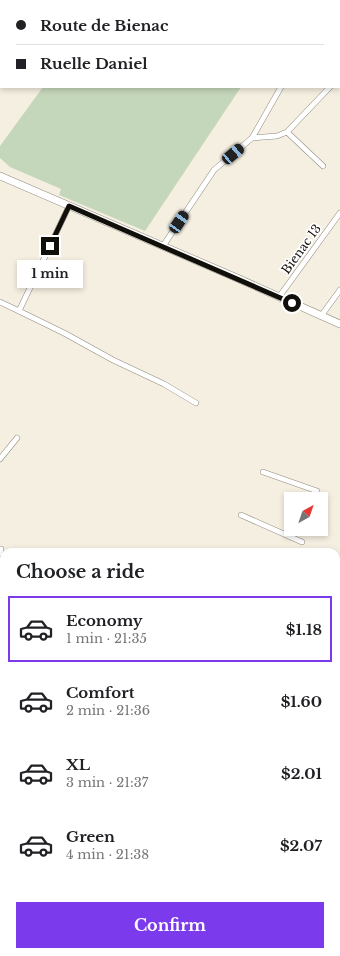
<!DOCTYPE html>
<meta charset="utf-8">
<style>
:root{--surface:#fff;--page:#f6f6f6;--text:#202124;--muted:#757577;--line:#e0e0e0;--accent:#7c3aed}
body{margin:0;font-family:"Libre Baskerville",serif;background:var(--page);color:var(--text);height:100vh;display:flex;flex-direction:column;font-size:15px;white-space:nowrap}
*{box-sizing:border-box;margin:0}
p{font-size:13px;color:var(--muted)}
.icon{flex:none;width:22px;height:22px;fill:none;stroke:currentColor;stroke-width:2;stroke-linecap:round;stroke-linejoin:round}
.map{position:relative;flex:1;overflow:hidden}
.panel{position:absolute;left:0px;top:548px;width:340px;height:408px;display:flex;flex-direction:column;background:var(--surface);border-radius:12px 12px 0 0;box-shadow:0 2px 6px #0003}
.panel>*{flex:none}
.banner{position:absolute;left:0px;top:0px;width:340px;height:88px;box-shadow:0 2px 6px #0003;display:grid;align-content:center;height:88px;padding:0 16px;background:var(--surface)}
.needle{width:26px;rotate:40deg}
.tools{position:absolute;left:284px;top:492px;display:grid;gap:8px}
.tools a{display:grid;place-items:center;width:44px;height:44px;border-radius:0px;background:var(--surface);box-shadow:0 2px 6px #0003;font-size:20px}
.end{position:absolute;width:18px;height:18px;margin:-9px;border:5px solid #110f0a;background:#fff;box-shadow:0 0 0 2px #fff}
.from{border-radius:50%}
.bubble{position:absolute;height:28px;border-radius:0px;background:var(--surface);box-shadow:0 2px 6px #0003;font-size:13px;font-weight:700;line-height:28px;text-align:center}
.car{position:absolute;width:12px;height:24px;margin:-12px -6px;border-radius:5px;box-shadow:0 0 3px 1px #0007;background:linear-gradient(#222 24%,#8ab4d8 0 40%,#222 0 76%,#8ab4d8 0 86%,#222 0)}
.banner b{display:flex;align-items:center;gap:14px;height:38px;font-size:15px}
.banner b+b{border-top:1px solid var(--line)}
.banner i{width:10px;height:10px;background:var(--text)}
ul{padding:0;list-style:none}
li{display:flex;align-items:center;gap:12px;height:66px;margin:0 8px 6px;padding:0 8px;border:2px solid transparent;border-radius:0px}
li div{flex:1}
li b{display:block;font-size:15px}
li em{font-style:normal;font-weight:700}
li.selected{border-color:var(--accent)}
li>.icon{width:36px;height:36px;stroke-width:1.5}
h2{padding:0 16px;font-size:18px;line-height:48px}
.cta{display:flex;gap:8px;margin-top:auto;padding:8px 16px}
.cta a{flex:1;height:46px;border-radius:0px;background:var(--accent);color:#fff;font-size:16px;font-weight:700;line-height:46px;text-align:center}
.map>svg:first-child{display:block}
.grass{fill:#c5d7ba}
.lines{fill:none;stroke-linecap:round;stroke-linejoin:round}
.stream{stroke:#62a0b8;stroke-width:1.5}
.minor-casing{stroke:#918b7e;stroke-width:6}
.secondary-casing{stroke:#918b7e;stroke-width:8}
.minor{stroke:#fff;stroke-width:5}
.secondary{stroke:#fff;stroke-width:7}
.route{stroke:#110f0a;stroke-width:5}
.labels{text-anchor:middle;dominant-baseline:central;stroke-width:3.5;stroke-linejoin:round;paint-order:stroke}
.street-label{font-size:12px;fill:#110f0a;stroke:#fff}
</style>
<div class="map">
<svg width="340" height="956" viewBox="0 0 340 956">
<rect width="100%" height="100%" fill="#f5efe1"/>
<!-- grass -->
<g class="grass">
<polygon points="105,0 299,0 104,1"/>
<polygon points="43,87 241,87 145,231 59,195 61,189 10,167 0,158 0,146"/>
</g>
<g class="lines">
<!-- stream -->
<g class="stream">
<polyline points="0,731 4,734"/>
<polyline points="336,804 340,804"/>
<polyline points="0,823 4,826"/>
</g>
<defs>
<g id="minor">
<polyline points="38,1 39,0"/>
<polyline points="339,46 340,45"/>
<polyline points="339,78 340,78"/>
<polyline points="287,132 323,166"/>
<polyline points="252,138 281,87"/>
<polyline points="163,246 214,170 252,138 277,136 287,132 330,87"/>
<polyline points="279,297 340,213"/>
<polyline points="0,302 19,311 69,206"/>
<polyline points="19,311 64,333 113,360 164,384 196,403"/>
<polyline points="321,316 340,290"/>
<polyline points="0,459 17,438"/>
<polyline points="263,472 317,491"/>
<polyline points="241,515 302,542"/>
<polyline points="0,549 1,549 0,554"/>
<polyline points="336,605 340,590"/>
<polyline points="0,639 4,640"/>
<polyline points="0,743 4,746"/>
<polyline points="0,795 4,773"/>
<polyline points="0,928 4,928"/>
<polyline points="37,952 38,956"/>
<polyline points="248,956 248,952"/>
</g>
<polyline id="secondary" points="0,176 237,278 340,324"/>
</defs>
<!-- minor casing -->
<use href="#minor" class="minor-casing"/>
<!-- secondary casing -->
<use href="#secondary" class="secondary-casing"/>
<!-- minor -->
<use href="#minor" class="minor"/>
<!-- secondary -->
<use href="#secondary" class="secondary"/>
</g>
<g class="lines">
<!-- route -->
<polyline class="route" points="50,246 69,206 292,303"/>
</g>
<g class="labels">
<!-- street labels -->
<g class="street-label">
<text transform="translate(301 249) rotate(-54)">Bienac 13</text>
</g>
</g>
</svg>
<div class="tools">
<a><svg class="needle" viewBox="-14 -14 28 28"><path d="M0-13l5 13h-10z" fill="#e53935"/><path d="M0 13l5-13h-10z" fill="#757577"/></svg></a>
</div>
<i class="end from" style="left:292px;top:303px"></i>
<i class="end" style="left:50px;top:246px"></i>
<div class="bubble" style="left:17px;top:260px;width:66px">1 min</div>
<i class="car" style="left:233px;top:154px;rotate:50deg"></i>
<i class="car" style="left:179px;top:222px;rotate:34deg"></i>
<div class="banner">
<b><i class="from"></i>Route de Bienac</b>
<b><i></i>Ruelle Daniel</b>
</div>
<section class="panel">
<h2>Choose a ride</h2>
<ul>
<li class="selected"><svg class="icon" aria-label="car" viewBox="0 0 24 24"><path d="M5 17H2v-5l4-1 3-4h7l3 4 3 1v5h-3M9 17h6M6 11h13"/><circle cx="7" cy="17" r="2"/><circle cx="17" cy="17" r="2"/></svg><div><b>Economy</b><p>1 min · 21:35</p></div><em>$1.18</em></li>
<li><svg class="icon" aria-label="car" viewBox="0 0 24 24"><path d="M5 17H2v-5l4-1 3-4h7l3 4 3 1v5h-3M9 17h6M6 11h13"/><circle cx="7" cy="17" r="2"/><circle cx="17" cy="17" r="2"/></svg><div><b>Comfort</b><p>2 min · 21:36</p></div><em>$1.60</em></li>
<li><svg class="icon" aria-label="car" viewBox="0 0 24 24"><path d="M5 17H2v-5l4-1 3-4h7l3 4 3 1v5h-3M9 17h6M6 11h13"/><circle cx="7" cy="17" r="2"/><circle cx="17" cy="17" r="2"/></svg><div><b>XL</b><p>3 min · 21:37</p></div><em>$2.01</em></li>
<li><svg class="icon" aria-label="car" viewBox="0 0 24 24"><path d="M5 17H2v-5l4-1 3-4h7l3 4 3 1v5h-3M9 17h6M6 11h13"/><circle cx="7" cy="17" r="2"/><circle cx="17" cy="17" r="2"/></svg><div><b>Green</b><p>4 min · 21:38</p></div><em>$2.07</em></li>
</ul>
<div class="cta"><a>Confirm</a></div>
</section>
</div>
